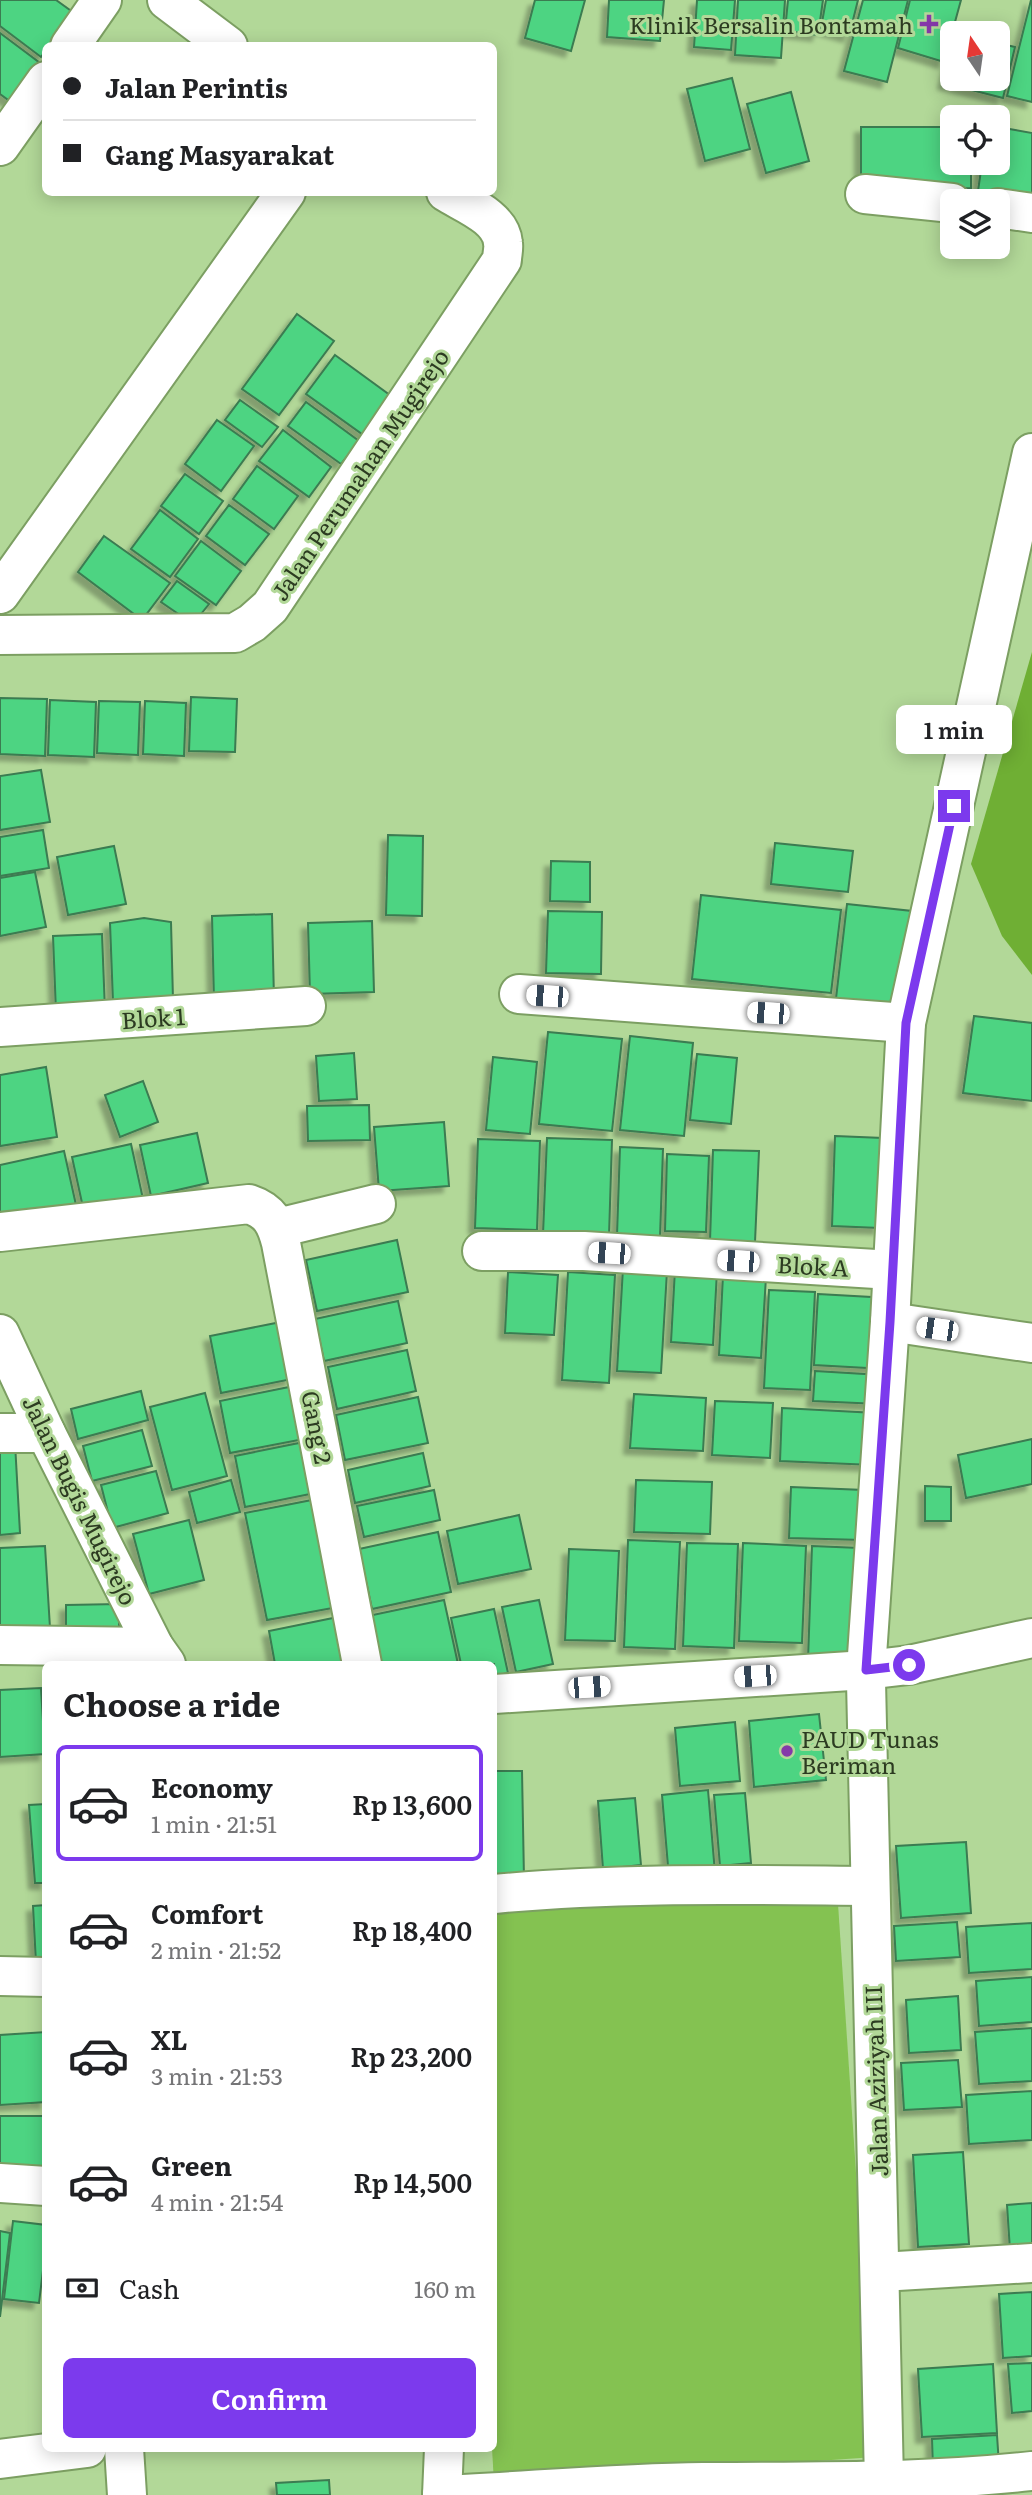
<!DOCTYPE html>
<meta charset="utf-8">
<style>
:root{--surface:#fff;--page:#f2f2f2;--text:#202124;--muted:#757577;--line:#e0e0e0;--accent:#7c3aed}
body{margin:0;font-family:Literata,serif;background:var(--page);color:var(--text);height:100vh;display:flex;flex-direction:column;font-size:26px;white-space:nowrap}
*{box-sizing:border-box;margin:0}
p{font-size:23px;color:var(--muted)}
.icon{flex:none;width:38px;height:38px;fill:none;stroke:currentColor;stroke-width:2;stroke-linecap:round;stroke-linejoin:round}
.map{position:relative;flex:1;overflow:hidden}
.side{position:absolute;left:42px;top:1661px;width:455px;height:791px;display:flex;flex-direction:column;background:var(--surface);border-radius:10px;box-shadow:0 4px 18px #0003}
.side>*{flex:none}
.hud{position:absolute;left:42px;top:42px;width:455px;height:154px;border-radius:10px;box-shadow:0 4px 18px #0003;display:grid;align-content:center;height:154px;padding:0 21px;background:var(--surface)}
.needle{width:46px;rotate:347deg}
.buttons{position:absolute;left:940px;top:21px;display:grid;gap:14px}
.buttons a{display:grid;place-items:center;width:70px;height:70px;border-radius:10px;background:var(--surface);box-shadow:0 4px 18px #0003;font-size:35px}
.end{position:absolute;width:32px;height:32px;margin:-16px;border:9px solid #7c3aed;background:#fff;box-shadow:0 0 0 4px #fff}
.from{border-radius:50%}
.bubble{position:absolute;height:49px;border-radius:10px;background:var(--surface);box-shadow:0 4px 18px #0003;font-size:23px;font-weight:600;line-height:49px;text-align:center}
.car{position:absolute;width:21px;height:42px;margin:-21px -10px;border-radius:9px;box-shadow:0 0 5px 2px #0007;background:linear-gradient(#fff 24%,#345 0 40%,#fff 0 76%,#345 0 86%,#fff 0)}
.hud b{display:flex;align-items:center;gap:24px;height:66px;font-size:26px}
.hud b+b{border-top:2px solid var(--line)}
.hud i{width:18px;height:18px;background:var(--text)}
ul{padding:0;list-style:none}
li{display:flex;align-items:center;gap:21px;height:116px;margin:0 14px 10px;padding:0 7px;border:4px solid transparent;border-radius:10px}
li div{flex:1}
li b{display:block;font-size:26px}
li em{font-style:normal;font-weight:600}
li.active{border-color:var(--accent)}
li>.icon{width:63px;height:63px;stroke-width:1.5}
h2{padding:0 21px;font-size:32px;line-height:84px}
.pay{display:flex;align-items:center;gap:18px;height:77px;padding:0 21px;font-size:26px}
.pay p{margin-inline-start:auto}
.button{display:flex;gap:14px;margin-top:auto;padding:14px 21px}
.button a{flex:1;height:80px;border-radius:10px;background:var(--accent);color:#fff;font-size:28px;font-weight:600;line-height:80px;text-align:center}
.map>svg:first-child{display:block}
.green{fill:#84c251}
.forest{fill:#6faf34}
.building{fill:#4ed482;stroke:#3b7b51;stroke-width:2;filter:url(#shadow)}
.lines{fill:none;stroke-linecap:round;stroke-linejoin:round}
.minor-casing{stroke:#7c9f62;stroke-width:42}
.minor{stroke:#fff;stroke-width:38}
.route{stroke:#7c3aed;stroke-width:9}
.poi-dot{fill:#8538a9;stroke:#b2d898;stroke-width:2.5}
.labels{text-anchor:middle;dominant-baseline:central;stroke-width:6;stroke-linejoin:round;paint-order:stroke}
.poi-label{font-size:23px;fill:#2c3b21;stroke:#b2d898;text-anchor:end}
.street-label{font-size:23px;fill:#2c3b21;stroke:#b2d898}
</style>
<div class="map">
<svg width="1032" height="2495" viewBox="0 0 1032 2495">
<defs>
<filter id="shadow"><feDropShadow dx="-6" dy="6" stdDeviation="2" flood-color="#0004"/></filter>
</defs>
<rect width="100%" height="100%" fill="#b2d898"/>
<!-- green -->
<polygon class="green" points="836,1874 875,2457 494,2483 492,2448 494,1898"/>
<!-- forest -->
<polygon class="forest" points="1032,652 1032,975 1002,936 971,864"/>
<!-- building -->
<g class="building">
<polygon points="0,0 56,0 74,13 50,46 46,46 46,51 41,57 0,26"/>
<polygon points="535,0 585,0 571,51 525,38"/>
<polygon points="609,0 664,0 660,41 607,37"/>
<polygon points="697,0 735,0 731,50 694,47"/>
<polygon points="738,0 785,0 781,58 735,55"/>
<polygon points="788,0 823,0 818,35 785,31"/>
<polygon points="826,0 858,0 849,36 821,28"/>
<polygon points="863,0 908,0 887,82 844,71"/>
<polygon points="910,0 961,0 944,62 898,48"/>
<polygon points="1031,0 1032,0 1032,102 1007,96"/>
<polygon points="0,33 40,63 11,102 0,94"/>
<polygon points="998,43 1015,47 1003,98 944,83 952,51 952,79 998,79"/>
<polygon points="732,78 750,149 705,161 687,89"/>
<polygon points="791,92 809,161 766,173 747,104"/>
<polygon points="861,127 952,127 952,163 971,163 971,188 861,189"/>
<polygon points="998,127 1032,133 1032,206 977,198 982,163 998,163"/>
<polygon points="297,314 334,341 279,415 242,389"/>
<polygon points="335,355 398,401 369,439 306,394"/>
<polygon points="240,400 278,427 262,447 225,420"/>
<polygon points="306,402 359,441 341,464 288,426"/>
<polygon points="217,420 254,446 221,491 185,464"/>
<polygon points="283,430 331,467 309,497 259,461"/>
<polygon points="257,466 298,496 274,529 233,499"/>
<polygon points="185,474 223,501 199,534 161,506"/>
<polygon points="229,505 269,534 245,565 206,536"/>
<polygon points="160,510 198,539 170,577 131,549"/>
<polygon points="104,536 170,583 142,620 78,572"/>
<polygon points="201,541 241,571 216,605 175,576"/>
<polygon points="177,581 209,604 193,624 161,602"/>
<polygon points="191,697 237,699 235,752 189,751"/>
<polygon points="0,698 47,699 45,756 0,754"/>
<polygon points="50,700 96,702 94,757 48,755"/>
<polygon points="99,701 140,702 138,755 97,753"/>
<polygon points="145,701 186,703 184,756 143,754"/>
<polygon points="41,770 50,822 0,830 0,776"/>
<polygon points="43,830 49,868 0,876 0,837"/>
<polygon points="388,835 423,836 422,916 386,915"/>
<polygon points="775,843 853,851 848,892 771,884"/>
<polygon points="114,846 126,904 68,915 57,857"/>
<polygon points="551,861 590,862 590,902 550,901"/>
<polygon points="35,872 46,927 0,936 0,878"/>
<polygon points="701,895 841,910 831,993 692,979"/>
<polygon points="847,904 912,911 901,1013 835,1007"/>
<polygon points="548,911 602,912 601,974 546,973"/>
<polygon points="272,914 274,999 214,1001 212,916"/>
<polygon points="144,918 171,922 173,1000 113,1002 110,923"/>
<polygon points="372,921 374,992 310,994 308,923"/>
<polygon points="102,934 105,1011 56,1012 53,936"/>
<polygon points="974,1016 1032,1023 1032,1101 963,1093"/>
<polygon points="548,1032 622,1039 612,1131 539,1124"/>
<polygon points="630,1036 693,1043 684,1136 620,1130"/>
<polygon points="354,1053 357,1099 319,1101 316,1056"/>
<polygon points="697,1054 737,1058 731,1124 690,1120"/>
<polygon points="493,1057 537,1062 530,1134 486,1130"/>
<polygon points="46,1067 57,1137 0,1146 0,1075"/>
<polygon points="143,1081 158,1122 120,1137 105,1095"/>
<polygon points="369,1105 370,1140 308,1141 307,1106"/>
<polygon points="444,1122 449,1186 379,1191 374,1127"/>
<polygon points="197,1133 208,1183 151,1196 140,1145"/>
<polygon points="835,1136 883,1138 880,1228 832,1226"/>
<polygon points="547,1138 612,1140 609,1236 543,1234"/>
<polygon points="478,1139 540,1141 537,1230 475,1228"/>
<polygon points="131,1144 143,1199 84,1212 72,1157"/>
<polygon points="620,1147 663,1149 660,1237 617,1235"/>
<polygon points="713,1150 759,1151 755,1242 710,1241"/>
<polygon points="64,1151 76,1205 0,1221 0,1165"/>
<polygon points="667,1154 709,1156 706,1232 665,1231"/>
<polygon points="397,1240 408,1292 317,1311 306,1260"/>
<polygon points="623,1268 667,1271 661,1373 617,1371"/>
<polygon points="675,1269 717,1271 713,1345 671,1342"/>
<polygon points="508,1272 558,1275 554,1335 505,1333"/>
<polygon points="568,1272 615,1275 609,1383 562,1380"/>
<polygon points="723,1275 766,1277 761,1358 719,1355"/>
<polygon points="769,1290 815,1292 810,1390 764,1388"/>
<polygon points="818,1294 889,1298 885,1369 814,1365"/>
<polygon points="398,1301 407,1343 324,1361 315,1319"/>
<polygon points="281,1322 292,1379 221,1393 210,1336"/>
<polygon points="407,1350 416,1391 337,1409 328,1367"/>
<polygon points="815,1371 881,1375 879,1404 813,1401"/>
<polygon points="294,1386 304,1439 230,1453 220,1401"/>
<polygon points="141,1391 148,1420 78,1439 71,1409"/>
<polygon points="205,1393 227,1476 172,1490 150,1407"/>
<polygon points="634,1394 706,1398 703,1451 630,1448"/>
<polygon points="418,1397 428,1443 345,1460 336,1415"/>
<polygon points="715,1401 773,1403 770,1458 712,1455"/>
<polygon points="782,1408 876,1413 873,1465 780,1461"/>
<polygon points="142,1430 152,1466 92,1481 83,1446"/>
<polygon points="1032,1439 1032,1484 966,1498 958,1455"/>
<polygon points="309,1441 320,1492 245,1507 235,1456"/>
<polygon points="15,1443 20,1533 0,1535 0,1444"/>
<polygon points="423,1453 430,1486 355,1503 348,1470"/>
<polygon points="156,1471 168,1513 112,1528 101,1485"/>
<polygon points="231,1480 240,1512 197,1523 189,1492"/>
<polygon points="636,1480 712,1482 710,1534 634,1532"/>
<polygon points="925,1486 951,1487 951,1521 925,1521"/>
<polygon points="791,1487 864,1490 863,1540 789,1538"/>
<polygon points="434,1490 440,1520 364,1537 357,1506"/>
<polygon points="317,1499 338,1607 267,1620 245,1513"/>
<polygon points="519,1515 531,1569 458,1584 447,1531"/>
<polygon points="189,1520 204,1580 149,1594 133,1534"/>
<polygon points="438,1532 451,1592 372,1609 359,1549"/>
<polygon points="628,1540 680,1542 675,1649 624,1647"/>
<polygon points="687,1543 738,1544 734,1648 683,1646"/>
<polygon points="743,1543 806,1546 802,1643 739,1641"/>
<polygon points="45,1546 50,1628 0,1631 0,1548"/>
<polygon points="812,1546 860,1548 855,1662 808,1660"/>
<polygon points="569,1549 619,1551 615,1641 565,1640"/>
<polygon points="444,1600 458,1664 378,1664 368,1616"/>
<polygon points="539,1600 553,1664 516,1672 502,1607"/>
<polygon points="119,1604 119,1636 66,1636 66,1605"/>
<polygon points="494,1609 508,1673 494,1676 494,1664 461,1664 451,1618"/>
<polygon points="338,1617 347,1664 275,1664 269,1631"/>
<polygon points="41,1688 45,1754 0,1757 0,1690"/>
<polygon points="819,1714 826,1780 754,1787 749,1721"/>
<polygon points="735,1722 740,1781 680,1786 675,1728"/>
<polygon points="494,1771 522,1771 524,1879 494,1879"/>
<polygon points="708,1790 715,1873 669,1878 662,1795"/>
<polygon points="745,1793 751,1863 720,1866 714,1795"/>
<polygon points="635,1798 641,1865 603,1869 598,1801"/>
<polygon points="46,1804 46,1883 35,1883 29,1805"/>
<polygon points="966,1842 971,1913 901,1918 896,1846"/>
<polygon points="46,1905 46,1962 36,1963 33,1906"/>
<polygon points="957,1922 960,1957 896,1961 894,1926"/>
<polygon points="1032,1923 1032,1969 969,1973 966,1927"/>
<polygon points="1032,1977 1032,2022 979,2026 976,1981"/>
<polygon points="958,1996 961,2050 909,2053 906,2000"/>
<polygon points="1032,2028 1032,2081 979,2084 975,2032"/>
<polygon points="46,2032 46,2102 0,2105 0,2035"/>
<polygon points="958,2060 962,2107 904,2110 901,2063"/>
<polygon points="1032,2091 1032,2140 969,2144 966,2095"/>
<rect x="0" y="2116" width="46" height="52"/>
<polygon points="963,2152 969,2244 918,2247 913,2155"/>
<polygon points="1032,2203 1032,2248 1010,2250 1007,2205"/>
<polygon points="13,2221 46,2225 46,2246 39,2303 4,2299"/>
<polygon points="0,2231 10,2233 0,2317"/>
<polygon points="1032,2292 1032,2356 1003,2358 999,2294"/>
<polygon points="1032,2363 1032,2411 1012,2413 1008,2364"/>
<polygon points="993,2364 997,2433 922,2437 918,2369"/>
<polygon points="997,2435 999,2465 933,2469 932,2439"/>
<polygon points="329,2480 330,2495 277,2495 276,2483"/>
</g>
<g class="lines">
<defs>
<g id="minor">
<polyline points="167,0 228,46"/>
<polyline points="70,46 102,0"/>
<polyline points="0,146 46,81"/>
<polyline points="865,194 952,203"/>
<polyline points="998,208 1032,213"/>
<polyline points="0,594 286,192"/>
<path d="M0,635L235,633L252,623L270,607L502,260C502,255 504,248 503,243C501,217 465,204 446,192"/>
<polyline points="519,994 906,1023"/>
<polyline points="0,1027 306,1006"/>
<polyline points="278,1228 376,1204"/>
<path d="M0,1232L249,1204C270,1211 276,1223 281,1243L362,1664"/>
<polyline points="482,1251 584,1251 892,1270"/>
<polyline points="890,1322 1032,1343"/>
<polyline points="0,1334 46,1433 154,1647 166,1664"/>
<polyline points="0,1433 46,1433"/>
<polyline points="0,1645 154,1647"/>
<polyline points="866,1670 890,1322 906,1023 1032,453"/>
<polyline points="866,1681 884,2481"/>
<polyline points="494,1694 866,1670 909,1665 1032,1638"/>
<path d="M494,1894C619,1882 744,1885 870,1886"/>
<polyline points="0,1976 46,1977"/>
<polyline points="0,2183 46,2186"/>
<polyline points="881,2272 1032,2263"/>
<polyline points="124,2448 127,2495"/>
<polyline points="0,2459 87,2448"/>
<path d="M442,2495C529,2491 616,2483 703,2482C813,2481 923,2483 1032,2471"/>
<polyline points="442,2495 444,2448"/>
</g>
</defs>
<!-- minor casing -->
<use href="#minor" class="minor-casing"/>
<!-- minor -->
<use href="#minor" class="minor"/>
</g>
<g class="lines">
<!-- route -->
<polyline class="route" points="909,1665 866,1670 890,1322 906,1023 954,806"/>
</g>
<!-- markers -->
<g class="poi-dot">
<path d="M925.5 13.5h7v7h7v7h-7v7h-7v-7h-7v-7h7z"/>
<circle cx="787" cy="1751" r="7"/>
</g>
<g class="labels">
<!-- poi labels -->
<g class="poi-label">
<text x="913" y="24">Klinik Bersalin Bontamah</text>
<text x="801" y="1738" text-anchor="start">PAUD Tunas<tspan x="801" dy="26">Beriman</tspan></text>
</g>
<!-- street labels -->
<g class="street-label">
<text transform="translate(359 474) rotate(-56)">Jalan Perumahan Mugirejo</text>
<text transform="translate(153 1017) rotate(-4)">Blok 1</text>
<text transform="translate(813 1265) rotate(3)">Blok A</text>
<text transform="translate(318 1427) rotate(79)">Gang 2</text>
<text transform="translate(81 1500) rotate(64)">Jalan Bugis Mugirejo</text>
<text transform="translate(875 2081) rotate(-92)">Jalan Aziziyah III</text>
</g>
</g>
</svg>
<div class="buttons">
<a><svg class="needle" viewBox="-14 -14 28 28"><path d="M0-13l5 13h-10z" fill="#e53935"/><path d="M0 13l5-13h-10z" fill="#757577"/></svg></a>
<a><svg class="icon" aria-label="locate" viewBox="0 0 24 24"><circle cx="12" cy="12" r="6"/><path d="M12 2v4M12 18v4M2 12h4M18 12h4"/></svg></a>
<a><svg class="icon" aria-label="layers" viewBox="0 0 24 24"><path d="M12 4l9 5-9 5-9-5zM3 14l9 5 9-5"/></svg></a>
</div>
<i class="end from" style="left:909px;top:1665px"></i>
<i class="end" style="left:954px;top:806px"></i>
<div class="bubble" style="left:896px;top:705px;width:116px">1 min</div>
<i class="car" style="left:547px;top:996px;rotate:274deg"></i>
<i class="car" style="left:768px;top:1013px;rotate:274deg"></i>
<i class="car" style="left:609px;top:1253px;rotate:274deg"></i>
<i class="car" style="left:738px;top:1261px;rotate:274deg"></i>
<i class="car" style="left:937px;top:1329px;rotate:278deg"></i>
<i class="car" style="left:755px;top:1676px;rotate:266deg"></i>
<i class="car" style="left:589px;top:1687px;rotate:86deg"></i>
<div class="hud">
<b><i class="from"></i>Jalan Perintis</b>
<b><i></i>Gang Masyarakat</b>
</div>
<section class="side">
<h2>Choose a ride</h2>
<ul>
<li class="active"><svg class="icon" aria-label="car" viewBox="0 0 24 24"><path d="M5 17H2v-5l4-1 3-4h7l3 4 3 1v5h-3M9 17h6M6 11h13"/><circle cx="7" cy="17" r="2"/><circle cx="17" cy="17" r="2"/></svg><div><b>Economy</b><p>1 min · 21:51</p></div><em>Rp 13,600</em></li>
<li><svg class="icon" aria-label="car" viewBox="0 0 24 24"><path d="M5 17H2v-5l4-1 3-4h7l3 4 3 1v5h-3M9 17h6M6 11h13"/><circle cx="7" cy="17" r="2"/><circle cx="17" cy="17" r="2"/></svg><div><b>Comfort</b><p>2 min · 21:52</p></div><em>Rp 18,400</em></li>
<li><svg class="icon" aria-label="car" viewBox="0 0 24 24"><path d="M5 17H2v-5l4-1 3-4h7l3 4 3 1v5h-3M9 17h6M6 11h13"/><circle cx="7" cy="17" r="2"/><circle cx="17" cy="17" r="2"/></svg><div><b>XL</b><p>3 min · 21:53</p></div><em>Rp 23,200</em></li>
<li><svg class="icon" aria-label="car" viewBox="0 0 24 24"><path d="M5 17H2v-5l4-1 3-4h7l3 4 3 1v5h-3M9 17h6M6 11h13"/><circle cx="7" cy="17" r="2"/><circle cx="17" cy="17" r="2"/></svg><div><b>Green</b><p>4 min · 21:54</p></div><em>Rp 14,500</em></li>
</ul>
<div class="pay"><svg class="icon" aria-label="cash" viewBox="0 0 24 24"><path d="M3 7h18v10H3z"/><circle cx="12" cy="12" r="2"/></svg>Cash<p>160 m</p></div>
<div class="button"><a>Confirm</a></div>
</section>
</div>
